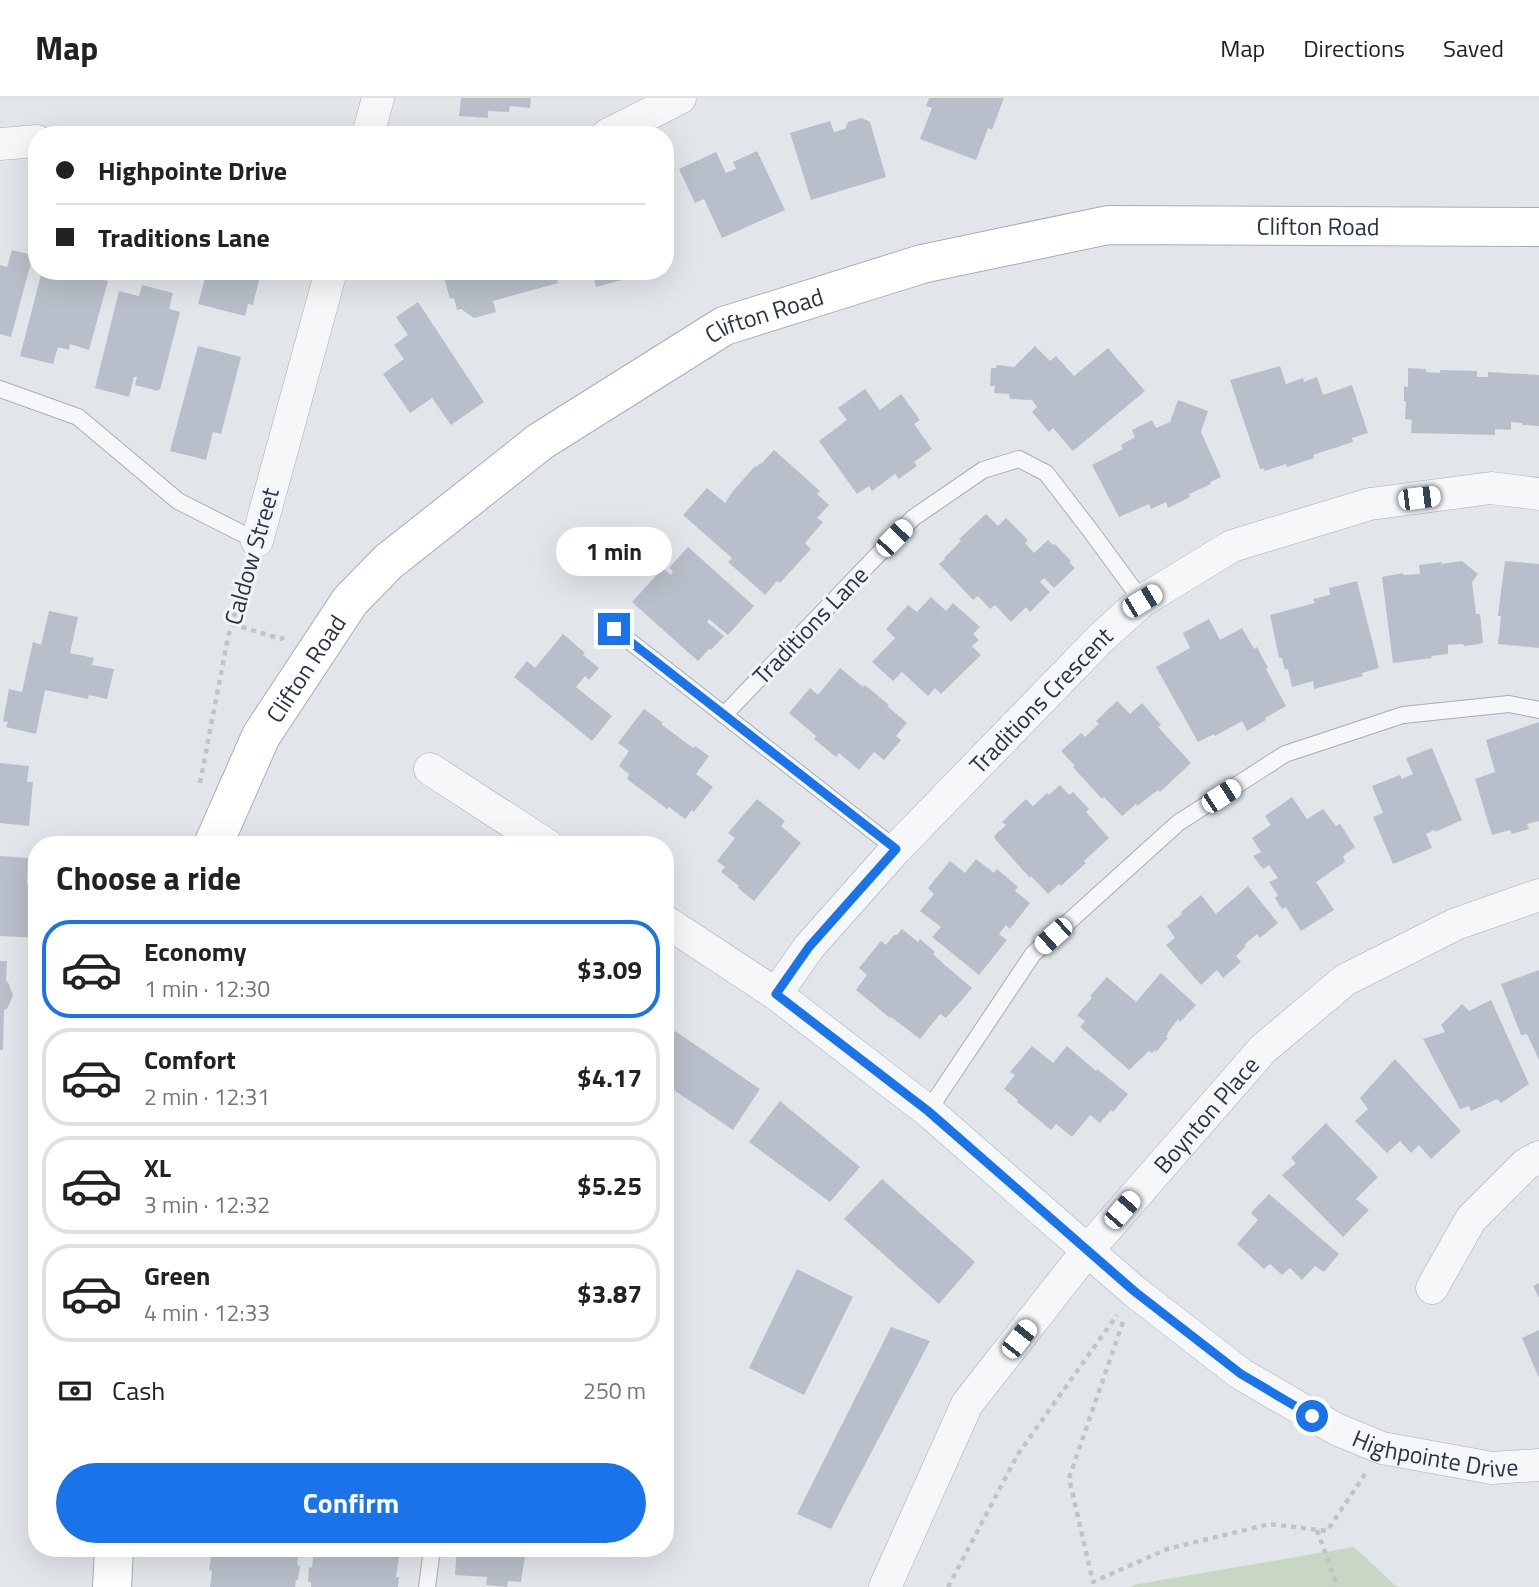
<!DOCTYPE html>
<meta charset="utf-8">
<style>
:root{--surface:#fff;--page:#f6f6f6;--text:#222;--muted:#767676;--line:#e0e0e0;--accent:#1a73e8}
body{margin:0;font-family:"Titillium Web",sans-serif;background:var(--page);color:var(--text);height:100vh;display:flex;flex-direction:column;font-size:26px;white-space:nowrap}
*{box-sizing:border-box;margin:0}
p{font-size:23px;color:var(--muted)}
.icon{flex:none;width:38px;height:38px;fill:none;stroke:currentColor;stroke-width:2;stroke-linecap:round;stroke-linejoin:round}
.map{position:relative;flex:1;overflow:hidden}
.side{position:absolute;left:28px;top:738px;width:646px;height:721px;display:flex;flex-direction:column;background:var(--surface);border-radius:28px;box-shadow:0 7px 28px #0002}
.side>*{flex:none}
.hud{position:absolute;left:28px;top:28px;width:646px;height:154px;border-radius:28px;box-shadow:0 7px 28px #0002;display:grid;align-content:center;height:154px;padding:0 28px;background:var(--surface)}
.end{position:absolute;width:32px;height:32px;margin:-16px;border:9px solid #1a73e8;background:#fff;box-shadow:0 0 0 4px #fff}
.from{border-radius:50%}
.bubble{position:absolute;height:49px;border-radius:24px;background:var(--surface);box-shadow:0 7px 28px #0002;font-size:23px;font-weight:700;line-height:49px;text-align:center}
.car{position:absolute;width:21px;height:42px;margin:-21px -10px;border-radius:9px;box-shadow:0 0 5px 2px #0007;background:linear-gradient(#fff 24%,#345 0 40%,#fff 0 76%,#345 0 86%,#fff 0)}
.hud b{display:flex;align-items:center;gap:24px;height:66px;font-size:26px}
.hud b+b{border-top:2px solid var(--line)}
.hud i{width:18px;height:18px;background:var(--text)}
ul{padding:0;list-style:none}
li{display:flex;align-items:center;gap:21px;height:98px;margin:0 14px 10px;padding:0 14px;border:4px solid var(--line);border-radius:28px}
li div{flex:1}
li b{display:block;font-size:26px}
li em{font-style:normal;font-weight:700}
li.on{border-color:var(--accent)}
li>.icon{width:63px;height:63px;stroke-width:1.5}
h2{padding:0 28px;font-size:32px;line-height:84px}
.pay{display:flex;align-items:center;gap:18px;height:77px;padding:0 28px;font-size:26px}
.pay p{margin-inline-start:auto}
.action{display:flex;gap:14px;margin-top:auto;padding:14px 28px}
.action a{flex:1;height:80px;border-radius:42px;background:var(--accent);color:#fff;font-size:28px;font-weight:700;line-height:80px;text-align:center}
header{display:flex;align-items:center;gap:42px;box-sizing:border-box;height:98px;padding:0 35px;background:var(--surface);border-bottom:2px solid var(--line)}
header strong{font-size:33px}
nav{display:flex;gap:38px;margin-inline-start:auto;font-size:24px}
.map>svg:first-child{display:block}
.green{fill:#c8d6c3}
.building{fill:#b9bfca}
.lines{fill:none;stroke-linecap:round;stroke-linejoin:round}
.service-casing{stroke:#a7adb6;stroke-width:18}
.minor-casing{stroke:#a7adb6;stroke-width:33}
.secondary-casing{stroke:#a7adb6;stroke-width:40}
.path{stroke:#c0c4ca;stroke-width:4.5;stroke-dasharray:5 5;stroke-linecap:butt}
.service{stroke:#f5f7f9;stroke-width:16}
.minor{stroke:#f5f7f9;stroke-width:32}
.secondary{stroke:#fff;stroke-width:38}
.route{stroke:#1a73e8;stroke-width:9}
.labels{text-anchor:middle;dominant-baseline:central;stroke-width:6;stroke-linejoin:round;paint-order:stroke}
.street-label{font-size:24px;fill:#293445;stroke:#f2f5f8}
</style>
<header>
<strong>Map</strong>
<nav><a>Map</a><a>Directions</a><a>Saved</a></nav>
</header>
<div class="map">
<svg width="1539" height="1489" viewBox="0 0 1539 1489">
<rect width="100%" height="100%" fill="#e2e6eb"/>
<!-- green -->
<polygon class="green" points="1354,1449 1397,1489 1132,1489 1133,1487"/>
<!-- building -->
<g class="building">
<polygon points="461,0 531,0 530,10 510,8 509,14 488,13 488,20 459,18"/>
<polygon points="929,0 1004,0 992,32 988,30 976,62 920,41 932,10 926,8"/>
<polygon points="862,20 870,24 886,79 811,102 790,35 830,23 834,34 845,31 848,24"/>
<polygon points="757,53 785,112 722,140 704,101 695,105 679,71 716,54 726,75 736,71 733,64"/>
<polygon points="12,152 33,157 11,239 0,236 0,167 7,169"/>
<polygon points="42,173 91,173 105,178 104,182 108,183 89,252 70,246 69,252 58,249 53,266 20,258"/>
<polygon points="207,173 260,173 259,177 260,178 253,207 248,206 245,218 198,206"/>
<polygon points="442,173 555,173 558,185 493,203 496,214 474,220 461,211 457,212 454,200 450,201"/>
<polygon points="592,173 650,173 651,174 596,189"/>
<polygon points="142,187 173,195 169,211 180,214 160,292 158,291 158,293 135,287 137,279 134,279 129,299 95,290 119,193 139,198"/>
<polygon points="418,204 484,304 451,327 432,300 410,315 383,276 404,261 394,247 408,237 396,219"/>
<polygon points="198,248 241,259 221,336 213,334 206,362 170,353"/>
<polygon points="1035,248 1050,263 1056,258 1074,278 1108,250 1145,293 1073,353 1053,330 1049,334 1032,314 1037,309 1032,302 1010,301 1009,296 994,295 995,288 990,288 991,270 996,270 997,267 1014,269"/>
<polygon points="1280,268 1286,286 1303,280 1304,284 1317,279 1323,297 1352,287 1368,335 1352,340 1353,344 1313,357 1314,360 1287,369 1286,366 1265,373 1263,370 1260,371 1230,282"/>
<polygon points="1408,270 1426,271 1426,274 1440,275 1440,272 1477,273 1477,279 1488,279 1488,274 1539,277 1539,328 1522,327 1522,325 1511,324 1511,332 1495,331 1495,337 1411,335 1412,322 1405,321 1406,303 1404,303 1404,288 1408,289"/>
<polygon points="865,291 880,312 901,296 920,322 914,326 932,351 914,364 917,368 899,381 895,376 872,393 869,388 857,396 819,343 847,322 838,310"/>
<polygon points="1178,302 1208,313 1201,334 1221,379 1210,384 1211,386 1189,396 1190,399 1168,410 1166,404 1151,411 1149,406 1119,419 1092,367 1123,351 1121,347 1135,339 1132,332 1152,322 1156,330 1170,324"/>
<polygon points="774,352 820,393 817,396 829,407 817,420 823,424 805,445 811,451 780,485 777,483 765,497 728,464 732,460 683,417 707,390 725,405 733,393 755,368 757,369 760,365 761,366"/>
<polygon points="986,416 998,428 1006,420 1028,442 1025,445 1034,455 1048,442 1053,447 1055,446 1071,463 1069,464 1075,470 1054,490 1044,480 1040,484 1050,494 1030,514 1026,509 1011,524 995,507 990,511 978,498 973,502 939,466 945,461 944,460 961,443 959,441"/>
<polygon points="688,449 754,508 728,537 709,521 707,524 724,538 711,552 709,551 698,563 632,504 663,470 671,477 673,473 669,470"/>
<polygon points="1462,463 1478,476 1472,484 1476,516 1480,516 1483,544 1480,546 1464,548 1463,546 1448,547 1448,556 1431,558 1432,560 1393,565 1382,479 1403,475 1403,477 1420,476 1419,467 1442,464 1441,466"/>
<polygon points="1505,463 1539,466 1539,550 1498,546 1501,518 1498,518"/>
<polygon points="1357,483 1379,570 1362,575 1363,578 1314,591 1313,583 1292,589 1288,571 1285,572 1282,560 1279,560 1270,517 1315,505 1313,501 1330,497 1329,490"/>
<polygon points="931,499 946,513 953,505 980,529 973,536 979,542 972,548 981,557 941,596 935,590 928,598 902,574 893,583 872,564 895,540 886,531 908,507 917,514"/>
<polygon points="49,513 78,519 70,555 94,560 92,567 114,571 107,601 89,597 88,601 45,592 36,636 6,629 8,624 3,623 9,591 22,594 33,544 41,547"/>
<polygon points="1209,521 1220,542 1242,530 1254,551 1257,549 1268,570 1266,571 1286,608 1265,620 1266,622 1247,633 1242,623 1215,638 1214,636 1198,644 1156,569 1190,550 1183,535"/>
<polygon points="563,536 585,555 583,557 599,570 589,582 585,578 576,589 612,618 592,643 514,579 527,563 535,570"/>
<polygon points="840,570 863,589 865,587 889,607 887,608 907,625 896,638 901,642 884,662 874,654 859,672 839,655 836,659 814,641 816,638 789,615 810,590 818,597"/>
<polygon points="1117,603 1130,616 1142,605 1161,627 1158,629 1191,665 1160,694 1158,692 1137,708 1136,706 1122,718 1104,699 1102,701 1073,669 1075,668 1061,653 1081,635 1085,639 1099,626 1096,623"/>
<polygon points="644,611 663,625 661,626 693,650 695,648 709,658 696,676 713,689 694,714 692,712 685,721 669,709 667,711 627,681 629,676 619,668 629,653 618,645"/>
<polygon points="1539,624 1539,723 1527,726 1529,731 1512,736 1510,732 1492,737 1475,681 1495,674 1486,642"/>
<polygon points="1432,650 1462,722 1435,734 1434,732 1426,736 1432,750 1393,766 1373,719 1383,715 1372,688 1400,677 1402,681 1413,676 1406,660"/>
<polygon points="0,665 29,668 27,684 33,684 29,728 0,725"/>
<polygon points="1060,687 1069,697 1073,694 1089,711 1086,714 1109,740 1084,763 1086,765 1061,788 1059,786 1048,796 1031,778 1030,780 995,741 994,738 1006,727 1002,724 1026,701 1033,708 1047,695 1049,697"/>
<polygon points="1292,699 1307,721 1323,711 1336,728 1340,726 1355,749 1343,758 1345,764 1316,784 1334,812 1301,833 1286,809 1282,811 1275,800 1278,797 1269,784 1278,780 1269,767 1263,771 1253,758 1261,754 1252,740 1271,727 1265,718"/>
<polygon points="757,701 785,723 781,728 801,745 754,803 738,790 739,788 721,774 725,769 717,763 735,740 728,735"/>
<polygon points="0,758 28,760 27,786 37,787 37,840 0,838"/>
<polygon points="976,761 994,775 997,771 1018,789 1015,793 1030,805 1010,831 1006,827 999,836 1007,842 979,877 932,839 941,829 920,813 934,796 928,790 950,763 965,775"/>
<polygon points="1248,788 1278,825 1260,840 1257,836 1244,847 1246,848 1236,858 1241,864 1223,880 1217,872 1201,887 1166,847 1175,840 1167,828 1182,816 1181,814 1201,797 1216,816"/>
<polygon points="902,831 918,844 920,841 935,854 933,856 946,868 972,890 946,920 940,916 920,941 891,919 890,920 856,892 867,877 859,870 881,843 886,847 894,837 897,837"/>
<polygon points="0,863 7,863 6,883 8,884 13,897 7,911 4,912 3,952 0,952"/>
<polygon points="1539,872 1539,962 1527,936 1521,937 1501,886"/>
<polygon points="1161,875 1196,907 1180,924 1178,921 1167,936 1168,936 1166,939 1168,940 1156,954 1155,952 1152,955 1149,953 1129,972 1080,929 1085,923 1077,917 1092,900 1090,898 1107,879 1136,904"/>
<polygon points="1491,902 1529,986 1501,1005 1497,1001 1471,1013 1469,1008 1460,1011 1423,941 1445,934 1441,927 1462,906 1469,913"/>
<polygon points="675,933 760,991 733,1032 665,986 665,950"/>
<polygon points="1032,948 1053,965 1067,948 1096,973 1097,971 1128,996 1113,1014 1111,1012 1100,1025 1090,1017 1072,1039 1056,1026 1051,1032 1017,1004 1018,1002 1004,991 1015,977 1010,974"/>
<polygon points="1395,961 1461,1033 1431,1061 1419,1047 1411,1055 1400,1043 1387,1055 1355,1023 1368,1011 1360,1000"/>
<polygon points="780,1003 860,1069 830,1104 749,1044"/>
<polygon points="1326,1025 1378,1079 1356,1101 1369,1112 1343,1139 1282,1077 1296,1065 1291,1060"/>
<polygon points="882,1081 975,1164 939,1206 844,1121"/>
<polygon points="1269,1096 1339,1156 1324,1174 1315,1168 1302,1182 1290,1170 1282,1177 1270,1166 1264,1171 1237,1146 1258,1122 1251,1115"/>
<polygon points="797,1171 853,1199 804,1297 749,1270"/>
<polygon points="1539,1185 1539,1200 1533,1188"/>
<polygon points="891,1229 930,1243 831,1431 797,1416"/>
<polygon points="1539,1232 1539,1280 1522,1240"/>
<polygon points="214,1451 299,1451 297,1467 300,1468 298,1482 296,1482 295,1489 210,1489 212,1473 209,1472 211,1459 213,1458"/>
<polygon points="314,1451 348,1451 347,1456 364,1458 365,1451 400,1451 396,1479 399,1479 398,1489 311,1489 311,1484 308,1484 309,1469 312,1470"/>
<polygon points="457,1451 526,1451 521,1484 508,1483 507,1489 486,1487 487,1479 455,1477"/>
</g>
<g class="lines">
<defs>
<g id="service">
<polyline points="0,291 78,319 178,403 257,443"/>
<polyline points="614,531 896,751"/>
<polyline points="724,617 913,420 983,372 1019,361 1046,375 1090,432 1142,503"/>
<polyline points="928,1013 1033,856 1178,725 1285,656 1403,617 1509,606 1539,612"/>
<polyline points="427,1489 432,1451"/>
</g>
<g id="minor">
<polyline points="368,37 378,0"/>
<polyline points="607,37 680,0"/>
<polyline points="0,46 37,43"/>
<polyline points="257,443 331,173"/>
<polyline points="430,671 547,747"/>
<path id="s1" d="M665,823L776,896L928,1013L1134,1193L1241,1276L1336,1331L1382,1350L1492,1370L1539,1367"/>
<path id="s2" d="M776,896L809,849L896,751L1101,540L1142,503L1232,448L1370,406L1491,390L1539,396"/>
<polyline points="1432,1190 1471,1121 1526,1066 1539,1059"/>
<path id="s3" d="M885,1489L967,1306L1087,1153L1263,951L1345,882L1456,826L1539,797"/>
</g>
<g id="secondary">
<path id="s4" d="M213,747L261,638L350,503L388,464L541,343L724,228L922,166L1108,127L1539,129"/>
<polyline points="112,1489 114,1451"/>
</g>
</defs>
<!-- service casing -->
<use href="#service" class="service-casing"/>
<!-- minor casing -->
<use href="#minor" class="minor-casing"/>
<!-- secondary casing -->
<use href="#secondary" class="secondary-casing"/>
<!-- path -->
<g class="path">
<polyline points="232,526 281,541 284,539"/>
<polyline points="200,685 228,539 248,471"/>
<polyline points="1123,1224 1069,1380 1093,1484 1167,1451 1270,1426 1327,1433 1365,1376"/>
<polyline points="1317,1432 1335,1482 1333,1489"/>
<polyline points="948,1489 1018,1356 1117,1217"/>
</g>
<!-- service -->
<use href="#service" class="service"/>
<!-- minor -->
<use href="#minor" class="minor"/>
<!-- secondary -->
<use href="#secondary" class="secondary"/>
</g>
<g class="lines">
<!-- route -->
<polyline class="route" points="614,531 896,751 809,849 776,896 928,1013 1134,1193 1241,1276 1312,1318"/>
</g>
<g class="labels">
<!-- street labels -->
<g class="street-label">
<text stroke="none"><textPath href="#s4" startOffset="1354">Clifton Road</textPath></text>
<text stroke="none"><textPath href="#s4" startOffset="788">Clifton Road</textPath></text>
<text transform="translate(251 458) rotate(-74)">Caldow Street</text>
<text transform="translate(810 527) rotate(-46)">Traditions Lane</text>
<text stroke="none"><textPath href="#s4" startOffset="200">Clifton Road</textPath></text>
<text stroke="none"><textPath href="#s2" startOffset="396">Traditions Crescent</textPath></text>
<text stroke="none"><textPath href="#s3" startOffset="576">Boynton Place</textPath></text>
<text stroke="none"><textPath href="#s1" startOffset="947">Highpointe Drive</textPath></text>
</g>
</g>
</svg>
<i class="end from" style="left:1312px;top:1318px"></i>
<i class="end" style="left:614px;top:531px"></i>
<div class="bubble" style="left:556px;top:429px;width:116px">1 min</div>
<i class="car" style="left:1419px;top:400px;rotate:83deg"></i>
<i class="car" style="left:894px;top:440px;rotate:44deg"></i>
<i class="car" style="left:1142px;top:503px;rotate:59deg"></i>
<i class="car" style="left:1221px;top:698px;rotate:57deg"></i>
<i class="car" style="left:1053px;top:838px;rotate:228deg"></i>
<i class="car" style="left:1122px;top:1112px;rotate:41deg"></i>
<i class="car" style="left:1019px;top:1241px;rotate:38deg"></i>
<div class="hud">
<b><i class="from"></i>Highpointe Drive</b>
<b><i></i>Traditions Lane</b>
</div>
<section class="side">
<h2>Choose a ride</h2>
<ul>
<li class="on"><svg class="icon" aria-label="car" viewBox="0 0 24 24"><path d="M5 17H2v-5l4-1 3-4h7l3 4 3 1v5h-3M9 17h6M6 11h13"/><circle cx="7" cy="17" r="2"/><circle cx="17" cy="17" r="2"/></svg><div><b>Economy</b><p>1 min · 12:30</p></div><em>$3.09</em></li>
<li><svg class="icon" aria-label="car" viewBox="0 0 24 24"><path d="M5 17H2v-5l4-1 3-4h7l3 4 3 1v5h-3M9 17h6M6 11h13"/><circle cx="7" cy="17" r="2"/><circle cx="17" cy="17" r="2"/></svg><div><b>Comfort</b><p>2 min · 12:31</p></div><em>$4.17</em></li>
<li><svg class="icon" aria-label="car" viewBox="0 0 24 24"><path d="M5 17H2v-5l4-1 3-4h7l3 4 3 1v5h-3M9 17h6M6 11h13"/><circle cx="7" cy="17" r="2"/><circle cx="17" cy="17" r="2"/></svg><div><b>XL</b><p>3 min · 12:32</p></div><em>$5.25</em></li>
<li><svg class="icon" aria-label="car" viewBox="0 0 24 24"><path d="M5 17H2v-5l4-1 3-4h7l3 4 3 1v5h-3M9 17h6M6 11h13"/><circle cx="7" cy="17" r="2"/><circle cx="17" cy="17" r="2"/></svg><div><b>Green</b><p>4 min · 12:33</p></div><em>$3.87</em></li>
</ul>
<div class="pay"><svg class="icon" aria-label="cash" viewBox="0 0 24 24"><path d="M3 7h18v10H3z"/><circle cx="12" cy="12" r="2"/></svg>Cash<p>250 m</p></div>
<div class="action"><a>Confirm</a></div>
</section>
</div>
